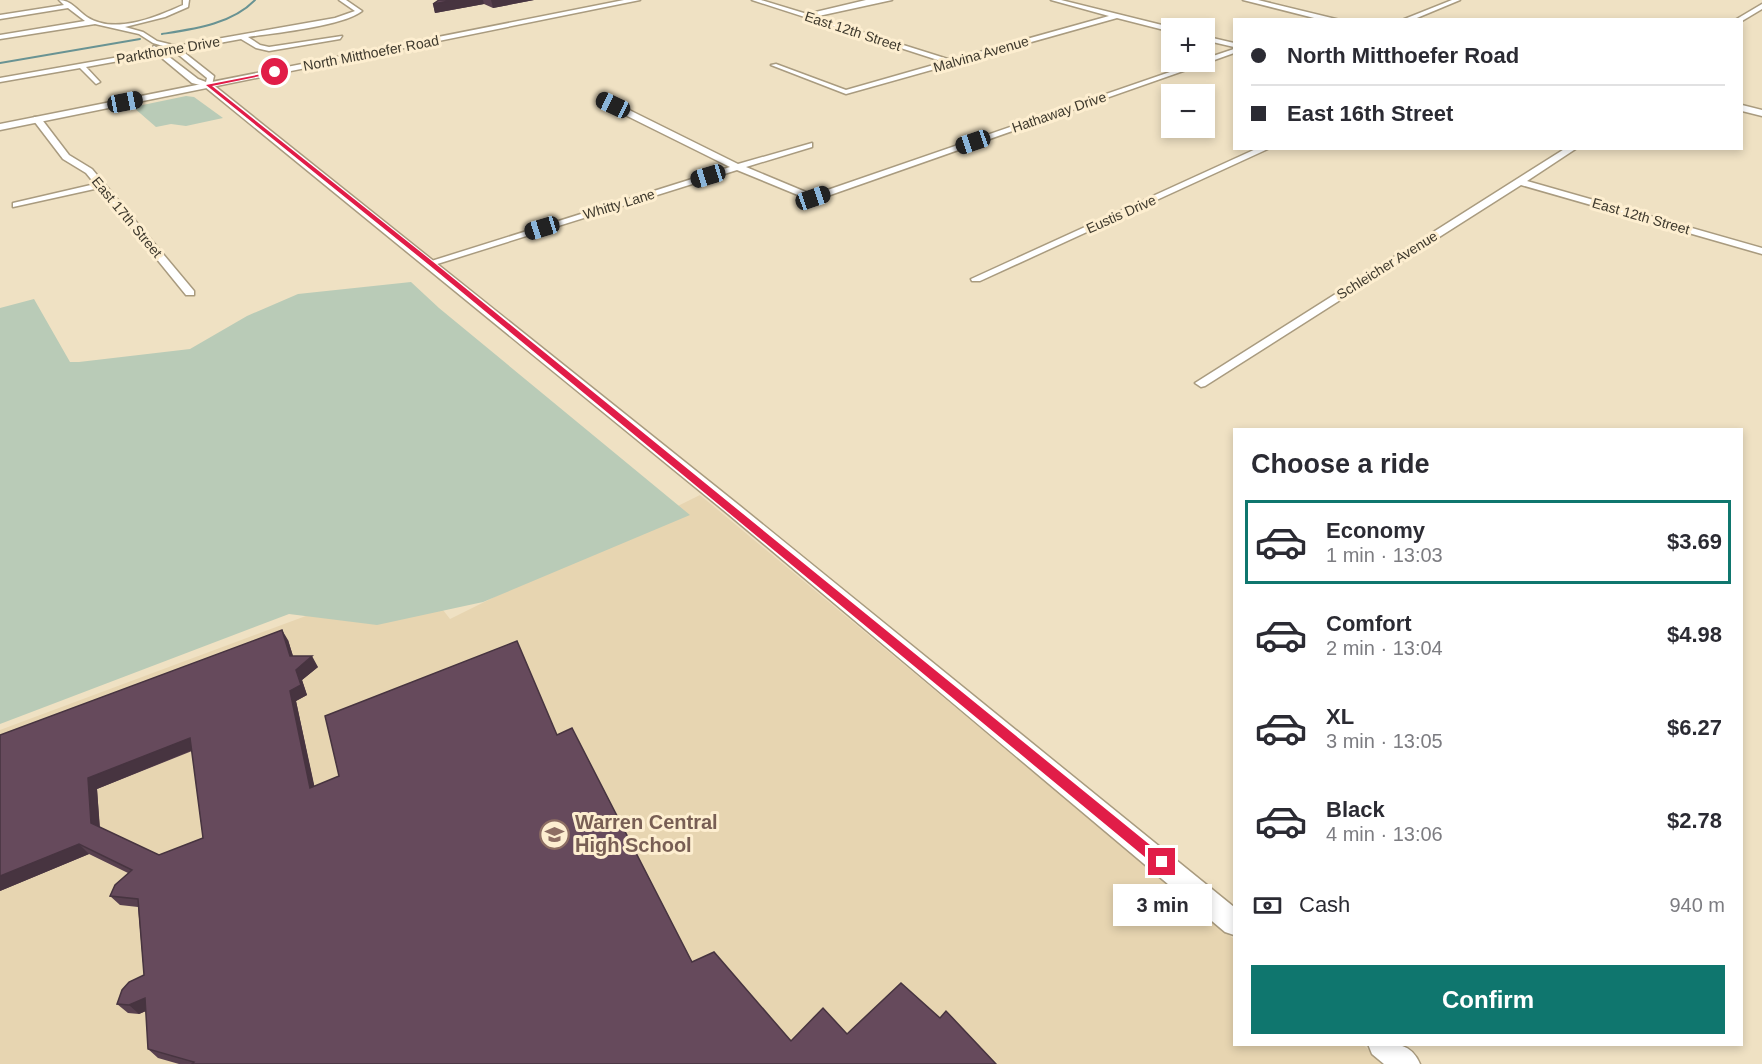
<!DOCTYPE html>
<meta charset="utf-8">
<style>
:root{--surface:#fff;--page:#f7f7f7;--text:#2b2b33;--muted:#7c7c81;--line:#e1e1e2;--accent:#0f766e}
body{margin:0;font-family:Helvetica,sans-serif;background:var(--page);color:var(--text);height:100vh;display:flex;flex-direction:column;font-size:22px;white-space:nowrap}
*{box-sizing:border-box;margin:0}
p{font-size:20px;color:var(--muted)}
.icon{flex:none;width:33px;height:33px;fill:none;stroke:currentColor;stroke-width:2;stroke-linecap:round;stroke-linejoin:round}
.map{position:relative;flex:1;overflow:hidden}
.details{position:absolute;left:1233px;top:428px;width:510px;height:618px;display:flex;flex-direction:column;background:var(--surface);border-radius:0px;box-shadow:0 3px 9px #0003}
.details>*{flex:none}
.guide{position:absolute;left:1233px;top:18px;width:510px;height:132px;border-radius:0px;box-shadow:0 3px 9px #0003;display:grid;align-content:center;height:132px;padding:0 18px;background:var(--surface)}
.fabs{position:absolute;left:1161px;top:18px;display:grid;gap:12px}
.fabs a{display:grid;place-items:center;width:54px;height:54px;border-radius:0px;background:var(--surface);box-shadow:0 3px 9px #0003;font-size:30px}
.end{position:absolute;width:27px;height:27px;margin:-14px;border:8px solid #e11d48;background:#fff;box-shadow:0 0 0 3px #fff}
.from{border-radius:50%}
.bubble{position:absolute;height:42px;border-radius:0px;background:var(--surface);box-shadow:0 3px 9px #0003;font-size:20px;font-weight:700;line-height:42px;text-align:center}
.car{position:absolute;width:18px;height:36px;margin:-18px -9px;border-radius:8px;box-shadow:0 0 4px 2px #0007;background:linear-gradient(#222 24%,#8ab4d8 0 40%,#222 0 76%,#8ab4d8 0 86%,#222 0)}
.guide b{display:flex;align-items:center;gap:21px;height:57px;font-size:22px}
.guide b+b{border-top:2px solid var(--line)}
.guide i{width:15px;height:15px;background:var(--text)}
ul{padding:0;list-style:none}
li{display:flex;align-items:center;gap:18px;height:84px;margin:0 12px 9px;padding:0 6px;border:3px solid transparent;border-radius:0px}
li div{flex:1}
li b{display:block;font-size:22px}
li em{font-style:normal;font-weight:700}
li.on{border-color:var(--accent)}
li>.icon{width:54px;height:54px;stroke-width:1.5}
h2{padding:0 18px;font-size:27px;line-height:72px}
.pay{display:flex;align-items:center;gap:15px;height:66px;padding:0 18px;font-size:22px}
.pay p{margin-inline-start:auto}
.primary-button{display:flex;gap:12px;margin-top:auto;padding:12px 18px}
.primary-button a{flex:1;height:69px;border-radius:0px;background:var(--accent);color:#fff;font-size:24px;font-weight:700;line-height:69px;text-align:center}
.map>svg:first-child{display:block}
.built{fill:#e7d5b1}
.green{fill:#b9cbb7}
.lines{fill:none;stroke-linecap:round;stroke-linejoin:round}
.stream{stroke:#699393;stroke-width:2}
.minor-casing{stroke:#a99b7f;stroke-width:3}
.tertiary-casing{stroke:#a99b7f;stroke-width:3}
.secondary-casing{stroke:#a99b7f;stroke-width:3}
.minor{fill:#fff;fill-rule:evenodd}
.tertiary{fill:#fff;fill-rule:evenodd}
.secondary{fill:#fff;fill-rule:evenodd}
.wall{fill:#58404f;fill-rule:evenodd}
.shaded-wall{fill:#473440}
.building{fill:#664a5c;stroke:#473440;stroke-width:1.5;fill-rule:evenodd}
.route{fill:#e11d48}
.labels{text-anchor:middle;dominant-baseline:central;stroke-width:6;stroke-linejoin:round;paint-order:stroke}
.far-street-label{font-size:14px;fill:#3e392d;stroke:#fdeed0}
.near-education-label{font-size:20px;font-weight:bold;fill:#785e54;stroke:#fdeed0;text-anchor:start}
</style>
<div class="map">
<svg width="1762" height="1064" viewBox="0 0 1762 1064">
<rect width="100%" height="100%" fill="#efe1c3"/>
<!-- built -->
<polygon class="built" points="700,495 1234,939 1234,1044 1362,1044 1386,1064 0,1064 0,730 416,575 450,619"/>
<!-- green -->
<g class="green">
<polygon points="186,96 194,97 223,118 186,126 171,124 156,127 133,107"/>
<polygon points="411,282 439,308 690,515 483,602 377,625 289,614 0,724 0,308 34,299 70,362 79,362 190,349 247,316 298,294"/>
</g>
<g class="lines">
<!-- stream -->
<g class="stream">
<path d="M162,34C194,29 232,24 255,0"/>
<polyline points="0,63 140,39"/>
</g>
<defs>
<g id="minor">
<path d="M59,0C71,0 78,11 87,17C115,35 156,17 183,5V0H189L188,7L165,17L125,27L143,32L157,41L177,46L335,18L355,11L339,0H346L362,11C343,26 275,33 248,37L260,45L269,47L342,36L340,39L269,51L256,48L241,39L181,50L214,76L212,85L208,87L192,83L157,54L86,67L100,82L96,84L80,68L0,82V78L153,51L151,48L154,46L160,49L170,48L153,43L139,34L95,24L0,39V35L85,21L68,8L0,19V15L64,5ZM174,51L207,78L206,82L198,79L164,53Z"/>
<polygon points="752,0 761,0 807,14 866,0 892,0 814,17 951,60 1109,16 1051,0 1061,0 1174,28 1172,28 1172,32 1117,18 846,94 771,65 776,64 846,90 944,62"/>
<polygon points="1452,0 1460,0 1412,20 1402,20"/>
<polygon points="1762,4 1762,9 1742,21 1735,20"/>
<polygon points="1204,36 1234,43 1234,47 1204,40"/>
<polygon points="1234,49 1234,53 1206,63 816,200 810,200 737,170 434,265 425,263 730,167 599,102 599,98 605,98 738,164 812,143 812,147 746,167 813,195 1199,62 1204,62 1204,59"/>
<polygon points="34,117 40,117 69,155 92,169 194,291 194,295 186,295 99,188 13,207 13,203 95,184 86,173 63,159 34,121"/>
<polygon points="1258,148 1270,148 980,281 972,281 971,279"/>
<polygon points="1566,148 1577,148 1527,181 1762,248 1762,254 1521,185 1205,386 1201,387 1195,383"/>
</g>
<g id="tertiary">
<polygon points="205,83 211,83 740,506 1234,907 1234,935 1225,932 728,514 205,87"/>
<path d="M1368,1044C1391,1044 1410,1040 1420,1064H1384L1372,1054Z"/>
</g>
<g id="secondary">
<polygon points="624,0 640,0 0,130 0,124"/>
<polygon points="1243,0 1258,0 1340,20 1322,20"/>
<polygon points="1742,105 1762,110 1762,116 1742,111"/>
</g>
</defs>
<!-- minor casing -->
<use href="#minor" class="minor-casing"/>
<!-- tertiary casing -->
<use href="#tertiary" class="tertiary-casing"/>
<!-- secondary casing -->
<use href="#secondary" class="secondary-casing"/>
<!-- minor -->
<use href="#minor" class="minor"/>
<!-- tertiary -->
<use href="#tertiary" class="tertiary"/>
<!-- secondary -->
<use href="#secondary" class="secondary"/>
</g>
<!-- wall -->
<g class="wall">
<polygon points="454,0 534,0 493,8 484,4 435,13 433,4"/>
<path d="M288,640L293,656L318,667L302,680L307,695L296,701L314,786L557,735L692,962L791,1041L847,1034L940,1018L996,1064H179L158,1058L148,1049L146,1011L139,1014L128,1013L117,1004L144,975L138,907L120,905L110,896L128,873L89,854L0,891V735ZM192,751L203,838L159,855L100,828L97,789Z"/>
</g>
<!-- shaded-wall -->
<g class="shaded-wall">
<polygon points="454,0 483,0 484,4 435,13 433,4"/>
<polygon points="491,0 534,0 493,8"/>
<polygon points="282,630 288,640 296,666 290,656"/>
<polygon points="312,656 318,667 302,680 307,695 296,701 317,798 310,788 290,691 296,670"/>
<polygon points="190,738 197,748 97,789 100,833 91,823 88,778"/>
<polygon points="79,844 89,854 0,891 0,876"/>
<polygon points="145,998 155,1007 139,1014 129,1005"/>
</g>
<!-- building -->
<g class="building">
<polygon points="439,0 454,0 433,4"/>
<path d="M282,630L290,656H312L296,670L301,685L290,691L310,788L339,776L325,716L517,641L557,735L572,728L692,962L714,952L791,1041L823,1008L847,1034L901,983L940,1018L946,1011L996,1064H192L194,1062L148,1049L145,998L129,1005L117,1004L122,990L129,982L144,975L138,899L110,896L115,885L132,870L79,844L0,876V735ZM190,738L203,838L159,855L91,823L88,778Z"/>
</g>
<!-- route -->
<polygon class="route" points="277,71 275,73 212,86 432,261 1166,858 1168,862 1166,867 1157,867 428,264 206,85"/>
<!-- icons -->
<defs>
<symbol id="school-ring" viewBox="-11 -11 22 22"><circle r="9.5" fill="#fdeed0" stroke="#8d6e63" stroke-width="1.5"/><path d="M0-5L7-2L0 1L-7-2ZM-4 1L0 2.5L4 1V4Q0 6-4 4Z" fill="#8d6e63"/></symbol>
</defs>
<g fill-rule="evenodd">
<use href="#school-ring" x="538" y="818" width="33" height="33"/>
</g>
<g class="labels">
<!-- far-street labels -->
<g class="far-street-label">
<text transform="translate(853 31) rotate(18)">East 12th Street</text>
<text transform="translate(168 50) rotate(-10)">Parkthorne Drive</text>
<text transform="translate(371 53) rotate(-11)">North Mitthoefer Road</text>
<text transform="translate(981 54) rotate(-16)">Malvina Avenue</text>
<text transform="translate(1059 112) rotate(-19)">Hathaway Drive</text>
<text transform="translate(619 204) rotate(-17)">Whitty Lane</text>
<text transform="translate(1121 214) rotate(-24)">Eustis Drive</text>
<text transform="translate(1641 216) rotate(16)">East 12th Street</text>
<text transform="translate(127 217) rotate(50)">East 17th Street</text>
<text transform="translate(1387 265) rotate(-32)">Schleicher Avenue</text>
</g>
<!-- near-education labels -->
<g class="near-education-label">
<text x="575" y="822">Warren Central<tspan x="575" dy="23">High School</tspan></text>
</g>
</g>
</svg>
<div class="fabs">
<a>+</a>
<a>−</a>
</div>
<i class="end from" style="left:275px;top:72px"></i>
<i class="end" style="left:1162px;top:862px"></i>
<div class="bubble" style="left:1113px;top:884px;width:99px">3 min</div>
<i class="car" style="left:125px;top:102px;rotate:79deg"></i>
<i class="car" style="left:613px;top:105px;rotate:295deg"></i>
<i class="car" style="left:973px;top:142px;rotate:251deg"></i>
<i class="car" style="left:708px;top:176px;rotate:253deg"></i>
<i class="car" style="left:813px;top:198px;rotate:71deg"></i>
<i class="car" style="left:542px;top:228px;rotate:253deg"></i>
<div class="guide">
<b><i class="from"></i>North Mitthoefer Road</b>
<b><i></i>East 16th Street</b>
</div>
<section class="details">
<h2>Choose a ride</h2>
<ul>
<li class="on"><svg class="icon" aria-label="car" viewBox="0 0 24 24"><path d="M5 17H2v-5l4-1 3-4h7l3 4 3 1v5h-3M9 17h6M6 11h13"/><circle cx="7" cy="17" r="2"/><circle cx="17" cy="17" r="2"/></svg><div><b>Economy</b><p>1 min · 13:03</p></div><em>$3.69</em></li>
<li><svg class="icon" aria-label="car" viewBox="0 0 24 24"><path d="M5 17H2v-5l4-1 3-4h7l3 4 3 1v5h-3M9 17h6M6 11h13"/><circle cx="7" cy="17" r="2"/><circle cx="17" cy="17" r="2"/></svg><div><b>Comfort</b><p>2 min · 13:04</p></div><em>$4.98</em></li>
<li><svg class="icon" aria-label="car" viewBox="0 0 24 24"><path d="M5 17H2v-5l4-1 3-4h7l3 4 3 1v5h-3M9 17h6M6 11h13"/><circle cx="7" cy="17" r="2"/><circle cx="17" cy="17" r="2"/></svg><div><b>XL</b><p>3 min · 13:05</p></div><em>$6.27</em></li>
<li><svg class="icon" aria-label="car" viewBox="0 0 24 24"><path d="M5 17H2v-5l4-1 3-4h7l3 4 3 1v5h-3M9 17h6M6 11h13"/><circle cx="7" cy="17" r="2"/><circle cx="17" cy="17" r="2"/></svg><div><b>Black</b><p>4 min · 13:06</p></div><em>$2.78</em></li>
</ul>
<div class="pay"><svg class="icon" aria-label="cash" viewBox="0 0 24 24"><path d="M3 7h18v10H3z"/><circle cx="12" cy="12" r="2"/></svg>Cash<p>940 m</p></div>
<div class="primary-button"><a>Confirm</a></div>
</section>
</div>
